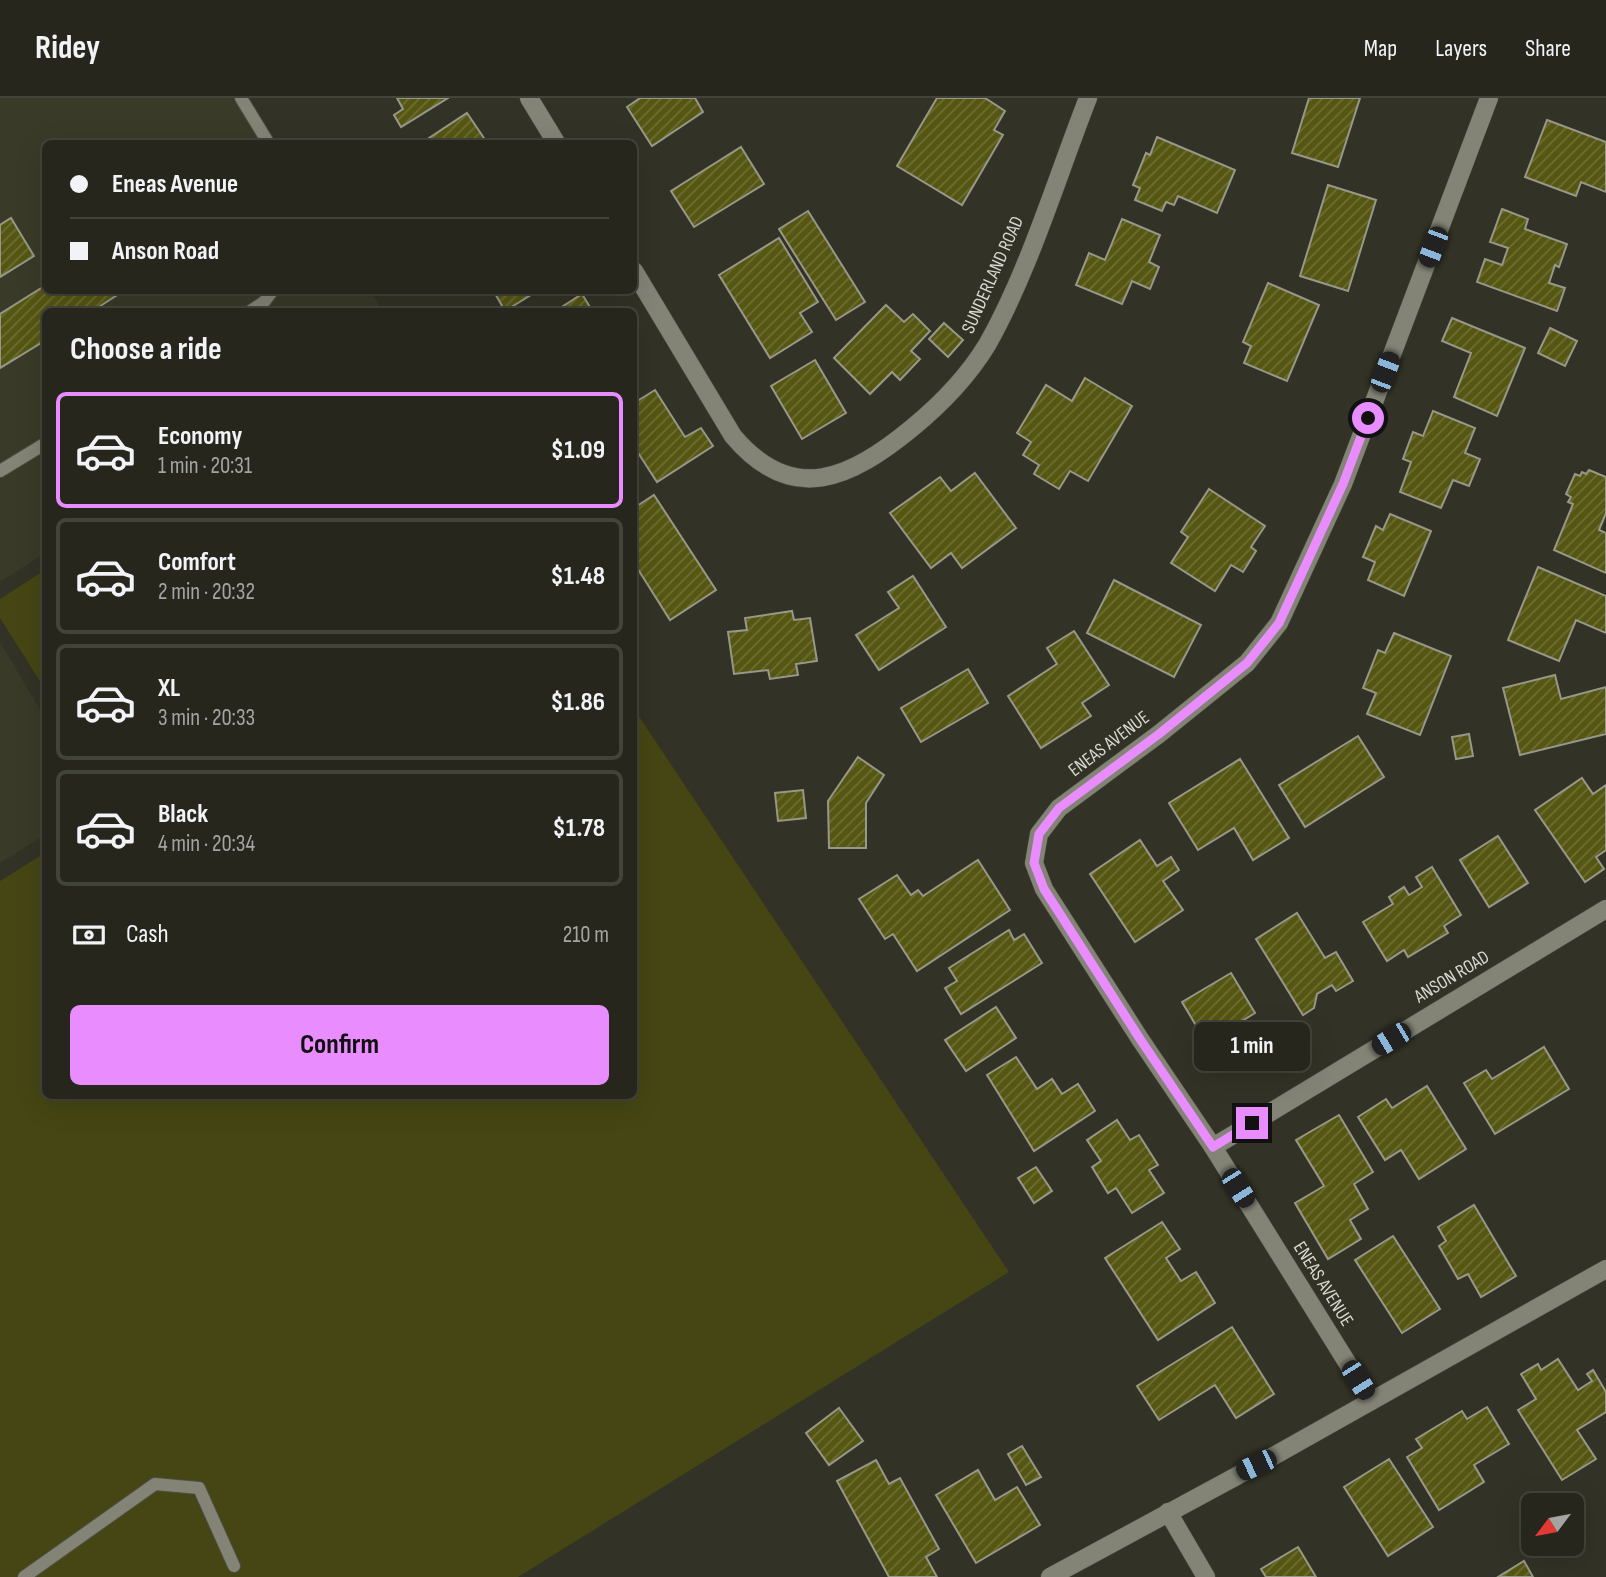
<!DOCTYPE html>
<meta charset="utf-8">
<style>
:root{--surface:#26261c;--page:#323229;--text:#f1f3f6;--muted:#a4a5a3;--line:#42433b;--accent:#e98dfe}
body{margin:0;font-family:"Sofia Sans Condensed",sans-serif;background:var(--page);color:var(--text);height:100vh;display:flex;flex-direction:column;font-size:26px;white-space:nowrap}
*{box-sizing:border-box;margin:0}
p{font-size:23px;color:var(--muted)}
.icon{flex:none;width:38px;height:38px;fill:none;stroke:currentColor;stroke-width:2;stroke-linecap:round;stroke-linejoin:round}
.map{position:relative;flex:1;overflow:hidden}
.details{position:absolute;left:42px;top:210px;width:595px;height:791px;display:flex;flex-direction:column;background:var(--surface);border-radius:10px;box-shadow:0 7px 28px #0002,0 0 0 2px var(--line)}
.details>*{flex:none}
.banner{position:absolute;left:42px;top:42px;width:595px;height:154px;border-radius:10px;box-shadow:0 7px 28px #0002,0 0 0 2px var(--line);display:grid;align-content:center;height:154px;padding:0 28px;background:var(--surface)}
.needle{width:46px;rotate:238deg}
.buttons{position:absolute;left:1521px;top:1395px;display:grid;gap:14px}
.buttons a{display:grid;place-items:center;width:63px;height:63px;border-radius:10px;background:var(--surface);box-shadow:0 7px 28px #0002,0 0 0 2px var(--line);font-size:35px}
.end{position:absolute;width:32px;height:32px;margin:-16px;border:9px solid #e98dfe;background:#111;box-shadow:0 0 0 4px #111}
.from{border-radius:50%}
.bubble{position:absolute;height:49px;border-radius:10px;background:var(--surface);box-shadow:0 7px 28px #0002,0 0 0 2px var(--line);font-size:23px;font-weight:700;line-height:49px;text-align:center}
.car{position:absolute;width:21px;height:42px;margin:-21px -10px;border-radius:9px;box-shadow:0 0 5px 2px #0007;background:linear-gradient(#222 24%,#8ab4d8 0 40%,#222 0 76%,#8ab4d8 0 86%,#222 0)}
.banner b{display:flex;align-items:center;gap:24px;height:66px;font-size:26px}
.banner b+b{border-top:2px solid var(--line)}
.banner i{width:18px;height:18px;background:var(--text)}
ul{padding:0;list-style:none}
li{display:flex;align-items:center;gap:21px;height:116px;margin:0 14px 10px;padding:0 14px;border:4px solid var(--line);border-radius:10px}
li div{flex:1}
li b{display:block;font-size:26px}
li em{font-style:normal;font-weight:700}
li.selected{border-color:var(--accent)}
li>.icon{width:63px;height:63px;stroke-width:1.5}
h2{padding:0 28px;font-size:32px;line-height:84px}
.pay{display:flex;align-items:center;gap:18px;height:77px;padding:0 28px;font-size:26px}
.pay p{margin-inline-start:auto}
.primary-button{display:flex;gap:14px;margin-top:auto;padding:14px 28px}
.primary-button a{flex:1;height:80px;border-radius:10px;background:var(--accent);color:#111;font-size:28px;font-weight:700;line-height:80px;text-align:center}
header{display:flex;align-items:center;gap:42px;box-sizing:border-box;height:98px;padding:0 35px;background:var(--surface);border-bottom:2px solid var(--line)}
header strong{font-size:33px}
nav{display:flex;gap:38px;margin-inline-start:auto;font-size:24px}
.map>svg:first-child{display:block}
.built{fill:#393a27}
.green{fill:#454613}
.building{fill:url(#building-hatch);stroke:#979889;stroke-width:2}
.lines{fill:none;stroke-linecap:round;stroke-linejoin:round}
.lane-casing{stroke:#4f4f45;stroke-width:14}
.street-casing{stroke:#4f4f45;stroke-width:19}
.lane{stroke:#838476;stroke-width:12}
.street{stroke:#838476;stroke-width:18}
.route{stroke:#e98dfe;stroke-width:9}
.labels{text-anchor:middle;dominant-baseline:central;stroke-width:6;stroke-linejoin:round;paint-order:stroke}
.street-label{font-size:19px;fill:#d8d9d1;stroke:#323226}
</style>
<header>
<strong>Ridey</strong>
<nav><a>Map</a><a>Layers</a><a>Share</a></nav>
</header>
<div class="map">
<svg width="1606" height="1479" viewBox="0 0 1606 1479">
<defs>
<pattern id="building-hatch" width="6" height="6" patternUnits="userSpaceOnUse" patternTransform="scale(1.75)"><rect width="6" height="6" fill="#555612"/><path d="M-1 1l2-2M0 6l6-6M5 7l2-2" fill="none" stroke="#6d6e33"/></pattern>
</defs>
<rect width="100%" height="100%" fill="#323226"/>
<!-- built -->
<g class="built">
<polygon points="0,0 246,0 276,45 46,46 46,192 370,193 383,213 46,214 45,455 0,484"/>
<polygon points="0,544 46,622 45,737 0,765"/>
</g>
<!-- green -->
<g class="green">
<polygon points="45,472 45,591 0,520 0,501"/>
<polygon points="634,611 1009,1174 518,1479 0,1479 0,783 45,755 46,998 634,998"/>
</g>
<!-- building -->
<g class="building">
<polygon points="397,0 448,0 401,29 394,17 403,11"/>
<polygon points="640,0 695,0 703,14 652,48 627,9"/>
<polygon points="937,0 985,0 1005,13 994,32 1003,37 962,107 897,68"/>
<polygon points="1309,0 1360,0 1338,69 1292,55"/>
<polygon points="467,15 486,43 482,46 420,46"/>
<polygon points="1547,22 1606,44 1606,94 1581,84 1576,98 1525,79"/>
<polygon points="1157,39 1235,72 1217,115 1178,98 1174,107 1166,104 1162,113 1135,102 1140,90 1133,87 1146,55 1150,57"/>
<polygon points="741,49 764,86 694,129 671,93"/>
<polygon points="1328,87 1376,102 1348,193 1300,178"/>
<polygon points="1502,111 1528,121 1525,131 1567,146 1559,169 1555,167 1549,185 1565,190 1557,213 1477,184 1485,161 1502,167 1508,150 1490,144"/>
<polygon points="808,113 865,204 836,222 779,131"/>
<polygon points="11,120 34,158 0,179 0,127"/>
<polygon points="1122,121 1160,137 1149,164 1159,169 1150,191 1132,183 1122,206 1076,187 1089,155 1105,162"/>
<polygon points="779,140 818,204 800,215 812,234 770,260 719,177"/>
<polygon points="1268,185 1319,207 1287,283 1244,265 1251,248 1243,244"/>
<polygon points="46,187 46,192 125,192 91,214 46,214 46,242 0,270 0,216"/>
<polygon points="493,192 539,192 505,213"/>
<polygon points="582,196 593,214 554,214"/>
<polygon points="886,207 904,224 913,216 930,233 911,253 920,261 900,282 892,274 870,296 834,260"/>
<polygon points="1452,220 1525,250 1497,318 1454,299 1471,255 1442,243"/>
<polygon points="944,225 963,242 948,259 929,241"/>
<polygon points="1550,230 1577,243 1565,268 1538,255"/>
<polygon points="815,262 846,315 802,341 771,288"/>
<polygon points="1085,280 1132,308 1088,383 1070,373 1059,391 1034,376 1039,367 1023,357 1031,344 1017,335 1046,287 1072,303"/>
<polygon points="655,292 685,339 701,330 713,348 657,384 635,350 634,351 634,305"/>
<polygon points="1433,313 1475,330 1465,355 1480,361 1469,388 1453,382 1441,410 1400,394 1411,364 1403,361 1413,334 1423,338"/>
<polygon points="1589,372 1606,379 1606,415 1599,432 1606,435 1606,475 1554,452 1573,406 1568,404 1571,399 1566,396 1575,376 1580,378 1582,374 1586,376"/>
<polygon points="975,375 1016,430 962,470 951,455 931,470 890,415 940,379 951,393"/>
<polygon points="1209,391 1265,428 1251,449 1256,453 1243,474 1231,467 1215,493 1171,465 1188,439 1181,434"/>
<polygon points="654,397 716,492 670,522 634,465 634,410"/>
<polygon points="1390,416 1431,433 1404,498 1368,482 1375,464 1363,459 1376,428 1383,432"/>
<polygon points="1538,469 1606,498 1606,535 1576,522 1559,563 1508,542"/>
<polygon points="913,478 946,529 879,572 856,537 899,510 888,494"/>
<polygon points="1114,482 1201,527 1174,579 1087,535"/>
<polygon points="792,513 794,522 810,520 817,563 796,566 798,577 770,581 768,572 734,576 728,534 747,532 745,520"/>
<polygon points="1074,533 1109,587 1082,605 1091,618 1041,650 1008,598 1057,566 1047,550"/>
<polygon points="1394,535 1451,558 1420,637 1367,616 1376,595 1363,590 1378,552 1385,555"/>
<polygon points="968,571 988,605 921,644 901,610"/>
<polygon points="1555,577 1561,601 1606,589 1606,636 1520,657 1503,590"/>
<polygon points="1469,636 1473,658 1456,661 1452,639"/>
<polygon points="1358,638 1384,679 1305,729 1279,687"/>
<polygon points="858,659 884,677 866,705 866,750 829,750 828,703"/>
<polygon points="1240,661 1289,740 1253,762 1234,730 1198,752 1169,705"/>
<polygon points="1582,680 1593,696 1606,687 1606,752 1596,759 1604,771 1585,784 1535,712"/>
<polygon points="803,692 806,720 778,723 775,695"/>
<polygon points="1498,738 1528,785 1489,809 1460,762"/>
<polygon points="1140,742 1157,768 1171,759 1179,772 1163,783 1183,812 1135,844 1090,776"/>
<polygon points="978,762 1010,812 917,873 893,836 885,841 859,801 897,777 911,797 918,792 923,798"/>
<polygon points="1432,769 1461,817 1444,828 1448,835 1408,859 1404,852 1387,863 1363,824 1393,806 1389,799 1404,789 1409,797 1422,789 1416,779"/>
<polygon points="1297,815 1325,860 1336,854 1353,883 1336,893 1332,887 1317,896 1314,910 1303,917 1256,841"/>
<polygon points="1009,832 1014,842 1024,836 1042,865 961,916 945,890 957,883 949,870"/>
<polygon points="1231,875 1255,915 1242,923 1258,949 1222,971 1182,904"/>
<polygon points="996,909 1016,940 966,973 945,942"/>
<polygon points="1544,949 1569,991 1495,1036 1464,985 1486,972 1492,981"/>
<polygon points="1016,959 1037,991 1052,981 1062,996 1078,986 1095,1013 1034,1053 987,977"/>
<polygon points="1427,988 1466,1051 1419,1081 1401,1052 1385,1062 1358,1019 1386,1001 1392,1010"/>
<polygon points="1339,1017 1373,1074 1354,1086 1368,1111 1350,1122 1361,1141 1328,1161 1295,1105 1324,1088 1296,1042"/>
<polygon points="1117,1022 1130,1042 1139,1037 1158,1067 1149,1072 1164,1095 1132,1115 1116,1090 1108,1095 1092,1069 1101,1063 1087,1042"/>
<polygon points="1036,1069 1052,1093 1034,1105 1018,1080"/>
<polygon points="1474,1107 1516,1178 1481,1199 1468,1176 1458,1181 1439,1148 1446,1143 1438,1129"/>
<polygon points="1162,1124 1180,1151 1166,1160 1181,1183 1196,1174 1215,1205 1158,1242 1105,1160"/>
<polygon points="1393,1138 1440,1211 1402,1235 1355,1162"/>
<polygon points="1232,1229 1274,1296 1236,1320 1215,1287 1159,1322 1137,1288"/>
<polygon points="1558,1261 1578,1292 1592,1283 1587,1276 1593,1272 1606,1294 1606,1314 1577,1332 1596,1361 1562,1382 1518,1312 1536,1301 1521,1276 1538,1266 1541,1272"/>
<polygon points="1487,1309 1509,1346 1474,1367 1484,1384 1439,1412 1407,1359 1422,1350 1416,1341 1462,1313 1467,1321"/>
<polygon points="839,1310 863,1343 829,1367 806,1335"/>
<polygon points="1022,1348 1041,1379 1026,1387 1008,1356"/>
<polygon points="1389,1361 1433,1429 1388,1458 1344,1389"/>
<polygon points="876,1362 889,1386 900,1380 939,1451 926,1459 937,1479 889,1479 837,1383"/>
<polygon points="978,1372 995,1402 1017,1389 1040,1427 976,1465 936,1397"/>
<polygon points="1298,1449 1316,1479 1266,1479 1261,1471"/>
<polygon points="1524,1463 1533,1479 1498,1479"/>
</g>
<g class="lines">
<defs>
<g id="lane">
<polyline points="241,0 269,46"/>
<polyline points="249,214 264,204 273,192"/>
<polyline points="0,373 46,345"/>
<polyline points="24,1479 155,1386 199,1390 234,1468"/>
</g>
<g id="street">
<polyline points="529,0 557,46"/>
<path d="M634,173L733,338C793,409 851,380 912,330C940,307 968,278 987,247C1029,173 1057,79 1088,0"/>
<polyline points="1213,1049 1606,811"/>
<polyline points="1371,1303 1213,1049 1140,941 1044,791 1034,765 1039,736 1059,710 1159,636 1247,565 1279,525 1343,386 1489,0"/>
<polyline points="1168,1414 1206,1479"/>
<polyline points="1050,1479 1270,1360 1606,1171"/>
</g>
</defs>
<!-- lane casing -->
<use href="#lane" class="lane-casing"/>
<!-- street casing -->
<use href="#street" class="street-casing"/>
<!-- lane -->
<use href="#lane" class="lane"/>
<!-- street -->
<use href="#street" class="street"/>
</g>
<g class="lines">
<!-- route -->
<polyline class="route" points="1252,1025 1213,1049 1140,941 1044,791 1034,765 1039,736 1059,710 1159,636 1247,565 1279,525 1343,386 1368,320"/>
</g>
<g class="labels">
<!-- street labels -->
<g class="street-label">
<text transform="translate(993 177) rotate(-66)">SUNDERLAND ROAD</text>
<text transform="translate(1109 646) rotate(-37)">ENEAS AVENUE</text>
<text transform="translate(1452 879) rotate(-31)">ANSON ROAD</text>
<text transform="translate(1323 1186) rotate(58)">ENEAS AVENUE</text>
</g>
</g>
</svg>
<div class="buttons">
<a><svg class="needle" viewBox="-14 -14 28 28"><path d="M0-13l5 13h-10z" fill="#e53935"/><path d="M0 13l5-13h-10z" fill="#a4a5a3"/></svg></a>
</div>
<i class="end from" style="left:1368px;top:320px"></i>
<i class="end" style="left:1252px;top:1025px"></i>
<div class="bubble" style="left:1194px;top:924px;width:116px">1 min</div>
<i class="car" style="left:1433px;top:149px;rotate:201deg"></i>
<i class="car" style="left:1385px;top:274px;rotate:21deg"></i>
<i class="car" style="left:1391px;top:941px;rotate:239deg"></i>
<i class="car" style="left:1238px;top:1090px;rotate:148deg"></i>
<i class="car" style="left:1358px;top:1282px;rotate:148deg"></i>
<i class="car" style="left:1256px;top:1367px;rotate:245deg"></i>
<div class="banner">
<b><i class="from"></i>Eneas Avenue</b>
<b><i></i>Anson Road</b>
</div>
<section class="details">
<h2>Choose a ride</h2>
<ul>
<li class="selected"><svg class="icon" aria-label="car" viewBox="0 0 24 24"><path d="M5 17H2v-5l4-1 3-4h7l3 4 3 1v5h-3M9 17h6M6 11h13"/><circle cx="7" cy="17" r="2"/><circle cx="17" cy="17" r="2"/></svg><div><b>Economy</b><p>1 min · 20:31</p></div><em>$1.09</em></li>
<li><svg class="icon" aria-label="car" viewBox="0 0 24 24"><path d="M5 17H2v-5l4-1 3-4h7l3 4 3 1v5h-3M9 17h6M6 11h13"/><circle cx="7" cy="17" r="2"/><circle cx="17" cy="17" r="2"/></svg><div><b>Comfort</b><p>2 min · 20:32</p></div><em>$1.48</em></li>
<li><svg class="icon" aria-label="car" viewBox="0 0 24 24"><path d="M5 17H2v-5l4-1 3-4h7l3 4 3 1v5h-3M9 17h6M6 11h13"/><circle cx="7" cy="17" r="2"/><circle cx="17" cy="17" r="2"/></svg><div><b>XL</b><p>3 min · 20:33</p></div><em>$1.86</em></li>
<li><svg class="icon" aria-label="car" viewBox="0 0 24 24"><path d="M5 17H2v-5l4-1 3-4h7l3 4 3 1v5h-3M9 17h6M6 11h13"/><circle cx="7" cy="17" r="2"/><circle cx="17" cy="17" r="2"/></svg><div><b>Black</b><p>4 min · 20:34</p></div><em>$1.78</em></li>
</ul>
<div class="pay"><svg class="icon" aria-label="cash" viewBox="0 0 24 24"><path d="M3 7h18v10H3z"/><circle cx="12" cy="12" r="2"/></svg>Cash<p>210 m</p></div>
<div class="primary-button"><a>Confirm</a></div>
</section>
</div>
